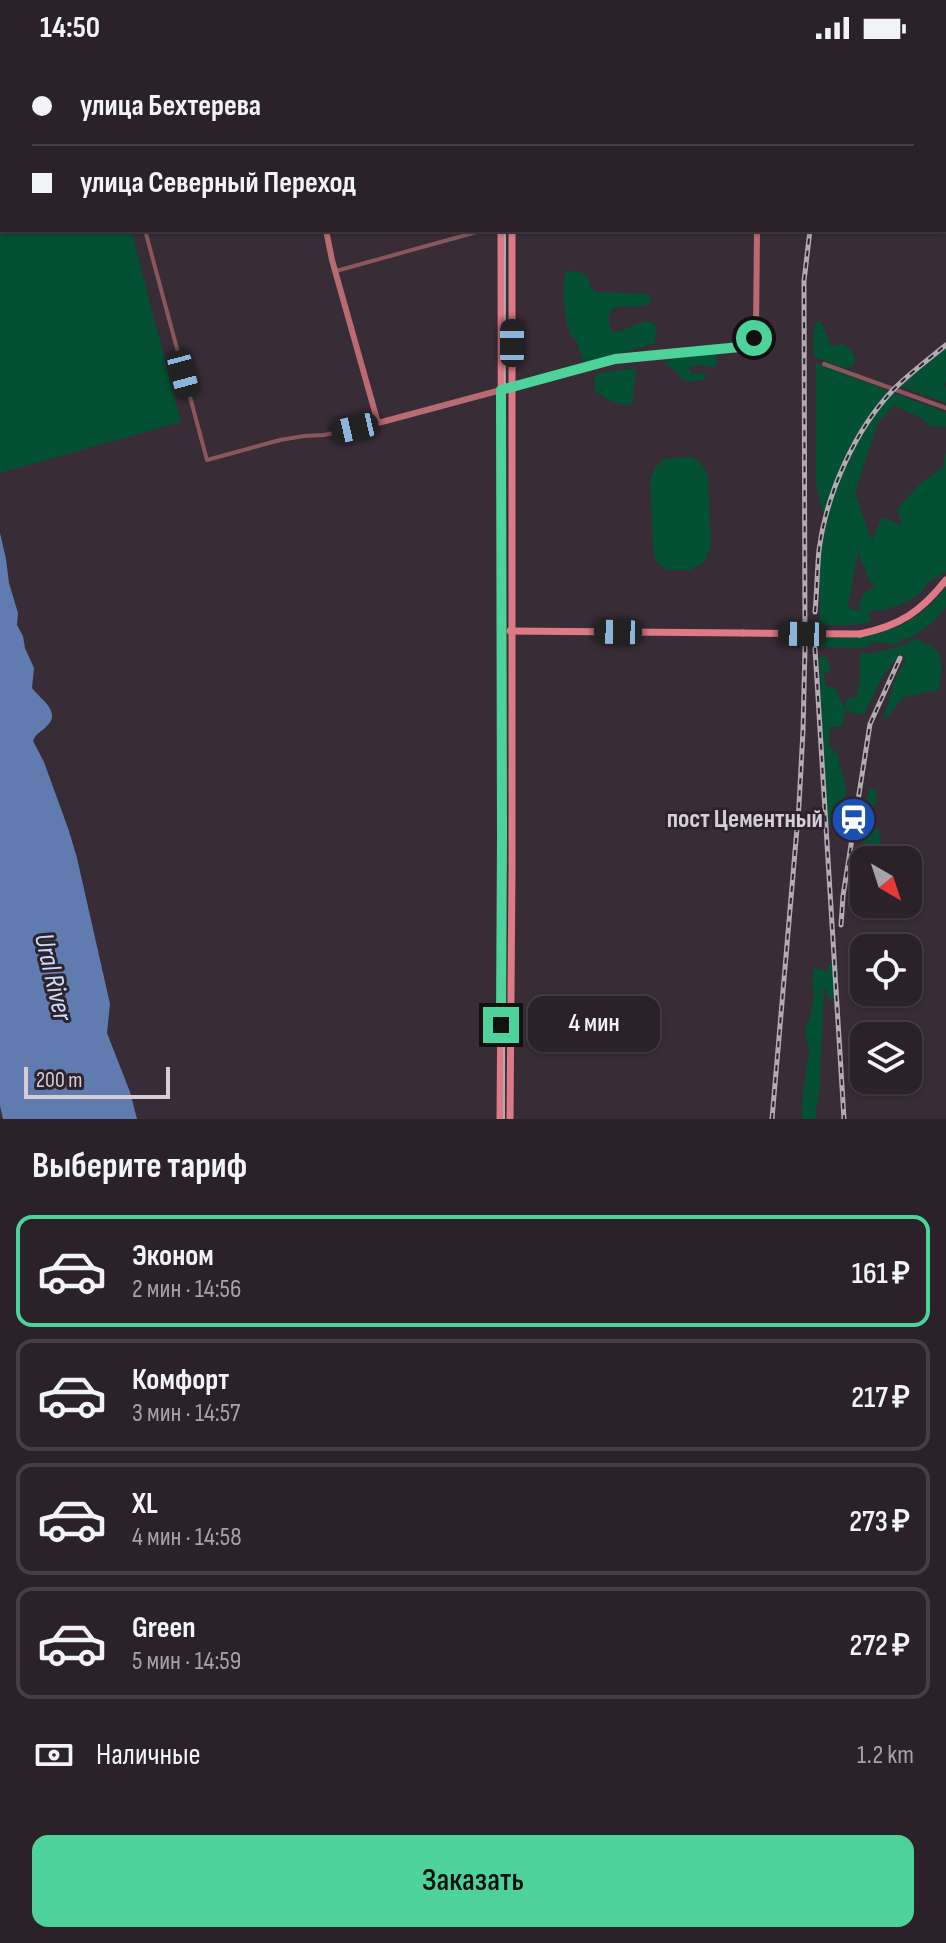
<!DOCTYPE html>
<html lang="ru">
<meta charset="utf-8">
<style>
:root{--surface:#2a2129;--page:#322931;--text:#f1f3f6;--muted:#a5a3a8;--line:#463e46;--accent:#4dd39a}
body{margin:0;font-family:"Sofia Sans Condensed",sans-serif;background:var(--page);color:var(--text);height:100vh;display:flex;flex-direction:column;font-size:30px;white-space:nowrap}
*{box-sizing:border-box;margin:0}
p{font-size:26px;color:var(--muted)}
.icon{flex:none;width:44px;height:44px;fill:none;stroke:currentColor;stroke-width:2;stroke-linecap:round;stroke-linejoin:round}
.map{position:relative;height:1063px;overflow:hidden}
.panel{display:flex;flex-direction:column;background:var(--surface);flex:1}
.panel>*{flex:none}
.guide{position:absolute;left:0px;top:0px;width:946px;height:176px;box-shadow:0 2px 6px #0004,0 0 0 2px var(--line);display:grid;align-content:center;height:176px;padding:0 32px;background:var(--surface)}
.needle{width:52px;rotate:141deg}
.fabs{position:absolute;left:850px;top:790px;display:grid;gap:16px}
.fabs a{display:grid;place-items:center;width:72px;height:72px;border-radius:16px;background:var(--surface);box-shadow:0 2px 6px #0004,0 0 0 2px var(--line);font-size:40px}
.scale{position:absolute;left:24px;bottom:20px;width:146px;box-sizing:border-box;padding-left:8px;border:4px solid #d6ced6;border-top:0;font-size:22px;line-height:28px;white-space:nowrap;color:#d6ced6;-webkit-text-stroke:6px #2e222d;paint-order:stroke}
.end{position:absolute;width:36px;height:36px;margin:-18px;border:10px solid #4dd39a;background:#111;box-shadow:0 0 0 4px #111}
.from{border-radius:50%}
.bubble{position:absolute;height:56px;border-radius:16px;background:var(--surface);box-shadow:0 2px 6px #0004,0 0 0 2px var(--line);font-size:26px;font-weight:600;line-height:56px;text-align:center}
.car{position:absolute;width:24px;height:48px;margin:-24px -12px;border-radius:10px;box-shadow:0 0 6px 2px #0007;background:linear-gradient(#222 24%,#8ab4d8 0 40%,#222 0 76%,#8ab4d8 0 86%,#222 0)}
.guide b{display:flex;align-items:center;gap:28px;height:76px;font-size:30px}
.guide b+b{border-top:2px solid var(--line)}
.guide i{width:20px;height:20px;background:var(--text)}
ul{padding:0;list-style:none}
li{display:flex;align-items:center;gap:24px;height:112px;margin:0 16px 12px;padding:0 16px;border:4px solid var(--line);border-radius:16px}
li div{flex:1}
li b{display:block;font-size:30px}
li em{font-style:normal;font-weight:600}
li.on{border-color:var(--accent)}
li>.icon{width:72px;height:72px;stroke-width:1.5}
h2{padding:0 32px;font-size:36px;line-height:96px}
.pay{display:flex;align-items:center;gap:20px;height:88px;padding:0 32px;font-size:30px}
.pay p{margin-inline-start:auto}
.action{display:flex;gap:16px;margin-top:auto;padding:16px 32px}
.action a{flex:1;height:92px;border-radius:16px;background:var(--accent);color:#111;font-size:32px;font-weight:600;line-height:92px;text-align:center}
.status{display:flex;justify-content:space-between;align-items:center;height:56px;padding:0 40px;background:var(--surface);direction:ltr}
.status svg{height:22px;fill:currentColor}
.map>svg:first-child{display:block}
.green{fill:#035034;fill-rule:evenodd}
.water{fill:#5f7baf}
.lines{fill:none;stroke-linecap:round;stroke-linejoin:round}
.street{stroke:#89575c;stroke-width:4}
.secondary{stroke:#b96b74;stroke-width:6}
.primary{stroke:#de7a86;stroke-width:7}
.tram{stroke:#b3aab3;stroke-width:2}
.rail-casing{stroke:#b3aab3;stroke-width:5}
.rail{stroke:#2e222d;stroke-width:2;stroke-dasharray:6;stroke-linecap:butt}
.primary-bridge{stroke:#de7a86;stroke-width:7}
.route{stroke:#4dd39a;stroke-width:10}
.labels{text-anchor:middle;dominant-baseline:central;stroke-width:6;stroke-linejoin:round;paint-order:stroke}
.poi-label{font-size:26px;font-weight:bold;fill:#d6ced6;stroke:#2e222d;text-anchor:end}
.water-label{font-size:28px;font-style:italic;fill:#cbddfc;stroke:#2e222d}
</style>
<div class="status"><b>14:50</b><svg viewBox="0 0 49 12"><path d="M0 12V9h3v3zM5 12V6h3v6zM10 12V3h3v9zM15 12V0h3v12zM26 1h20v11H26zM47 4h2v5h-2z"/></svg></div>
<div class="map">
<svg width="946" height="1063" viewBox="0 0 946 1063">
<rect width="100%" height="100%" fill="#382c37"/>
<!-- green -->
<g class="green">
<polygon points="0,0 100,0 100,2 2,2 2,174 131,174 181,366 0,417"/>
<path d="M566,215C581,216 588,216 591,232L597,236L649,238L651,243L647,249C625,254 600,241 612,276C627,277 638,263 652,266L656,271L655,287L586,307C579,300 580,291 575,284C574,282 572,281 571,279C564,266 561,228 566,215Z"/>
<polygon points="816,266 821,266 823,269 830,288 833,290 842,288 851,294 856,305 853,310 844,312 814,301 813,280"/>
<polygon points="946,292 946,326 943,329 946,331 946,347 901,330"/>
<path d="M707,298H716L717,304L715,310L713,312C705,309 698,309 690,311L689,314L693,318L705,317L706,320L703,324H696L691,326L682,323L677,316L664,307L675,302Z"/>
<path d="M816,307L946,357V371L930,370L921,362L894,349L877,368L855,437L872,485L882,461L902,470L897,453L921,427L944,410V399L946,398V515C941,520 936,521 930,525C923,530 928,529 922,535C909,548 886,555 868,555L871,566L852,569H820V496L826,469L816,428ZM858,497L871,527L875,531L865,536L858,550L860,554H853L848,550Z"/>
<path d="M627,313H634L636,317L632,348C620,351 606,343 596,336L594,327L597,318Z"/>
<polygon points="691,401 701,407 708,419 711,489 705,505 691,514 667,514 656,505 653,493 650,424 655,412 664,403"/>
<path d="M946,532V551L931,568L913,580L894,588L875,586L863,592L820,591L821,580C881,579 904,579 946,532Z"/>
<path d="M918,582C923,589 927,587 934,592C946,603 941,623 937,636L930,635L902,642L888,661L883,664L894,625L906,603L902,598C884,612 875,638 864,658L858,659L845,654L844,665L840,671H829V689L839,701C838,714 849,725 845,740C842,753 843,739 837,750C834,756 836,762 831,768H827L819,601L823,600L827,602L831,614L823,618L826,625L825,630L835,632L845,653L846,644L857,640L860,624V597C878,599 902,590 918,582Z"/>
<path d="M870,732L877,736C876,745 872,756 875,766C878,775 881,777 880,787L885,793L887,800L883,804H871C867,797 861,788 861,779C860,765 866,746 870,732Z"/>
<path d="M829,907L833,908L835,942L828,943L827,933H824L819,1043L816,1050V1063H802C801,1040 806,1020 809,997C810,989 803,980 806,971C809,964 811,962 811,953C817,941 810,926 814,912L824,914L826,918Z"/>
</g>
<!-- water -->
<path class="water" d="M0,477L6,503L9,527L18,557L17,569L23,580L25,592L34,612L32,632C40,643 63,656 46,671C40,677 36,677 33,685L44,706L69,775L77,802L110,948L107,977L130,1036L137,1063H3L0,1050Z"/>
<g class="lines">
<!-- street -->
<g class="street">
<polyline points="107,0 107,2"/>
<polyline points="221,0 222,2"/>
<polyline points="145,174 207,404 280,384 304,380 324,379 378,367"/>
<polyline points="336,215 484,174"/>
<polyline points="824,308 946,352"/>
</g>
<!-- secondary -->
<g class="secondary">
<polyline points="282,0 282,2"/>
<polyline points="751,0 752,2"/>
<polyline points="759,2 759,0"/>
<polyline points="326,174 332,204 378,367 501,334"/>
<polyline points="512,331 615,303 740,291 750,287 756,276 757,174"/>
</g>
<!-- primary -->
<g class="primary">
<polyline points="499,0 499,2"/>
<polyline points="512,0 512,2"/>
<polyline points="510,575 743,577"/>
<path d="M860,578C899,570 921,556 946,524"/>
<polyline points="500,1063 502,811 501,174"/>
<polyline points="510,1063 512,813 512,174"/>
</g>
<!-- tram -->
<g class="tram">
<polyline points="507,0 507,2"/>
<polyline points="504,1063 505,174"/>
</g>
<defs>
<g id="rail">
<polyline points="881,2 882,0"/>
<path d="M815,556C817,535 817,514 819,494C826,439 855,373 894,333C910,317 929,303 946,289"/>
<polyline points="815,592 844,1063"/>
<polyline points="841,869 843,840 870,668 900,602"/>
<polyline points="772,1063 799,749 803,674 805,593 804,225 810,174"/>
</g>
</defs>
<!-- rail casing -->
<use href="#rail" class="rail-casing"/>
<!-- rail -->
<use href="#rail" class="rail"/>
<!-- primary-bridge -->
<polyline class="primary-bridge" points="743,577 860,578"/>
</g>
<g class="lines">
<!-- route -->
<polyline class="route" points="501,969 502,780 501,334 615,303 740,291 750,287 754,282"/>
</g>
<!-- icons -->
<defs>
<symbol id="station-disc" viewBox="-11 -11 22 22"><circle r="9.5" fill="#1a4fb4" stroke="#2e222d"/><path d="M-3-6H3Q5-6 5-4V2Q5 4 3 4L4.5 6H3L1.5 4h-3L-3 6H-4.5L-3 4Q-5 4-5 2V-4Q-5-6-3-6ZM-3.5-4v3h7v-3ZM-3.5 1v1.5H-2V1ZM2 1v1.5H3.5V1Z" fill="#fff"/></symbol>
</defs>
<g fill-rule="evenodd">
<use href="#station-disc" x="828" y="738" width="51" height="51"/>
</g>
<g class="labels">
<!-- poi labels -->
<g class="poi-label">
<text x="823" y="763">пост Цементный</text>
</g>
<!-- water labels -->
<g class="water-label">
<text transform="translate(53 921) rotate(77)">Ural River</text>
</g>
</g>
</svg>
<div class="fabs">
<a><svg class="needle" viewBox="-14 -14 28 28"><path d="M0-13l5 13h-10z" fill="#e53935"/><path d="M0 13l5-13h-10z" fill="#a5a3a8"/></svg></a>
<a><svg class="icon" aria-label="locate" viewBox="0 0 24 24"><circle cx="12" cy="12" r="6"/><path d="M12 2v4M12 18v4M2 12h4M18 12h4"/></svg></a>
<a><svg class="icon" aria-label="layers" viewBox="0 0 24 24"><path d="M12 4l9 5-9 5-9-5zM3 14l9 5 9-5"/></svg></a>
</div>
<div class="scale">200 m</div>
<i class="end from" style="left:754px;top:282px"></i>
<i class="end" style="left:501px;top:969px"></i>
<div class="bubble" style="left:528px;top:940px;width:132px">4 мин</div>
<i class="car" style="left:512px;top:287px;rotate:0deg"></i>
<i class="car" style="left:183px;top:318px;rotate:165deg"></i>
<i class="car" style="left:355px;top:372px;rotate:257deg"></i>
<i class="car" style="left:618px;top:576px;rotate:271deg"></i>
<i class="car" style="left:802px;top:578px;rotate:271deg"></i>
<div class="guide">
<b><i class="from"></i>улица Бехтерева</b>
<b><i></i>улица Северный Переход</b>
</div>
</div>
<section class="panel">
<h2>Выберите тариф</h2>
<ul>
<li class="on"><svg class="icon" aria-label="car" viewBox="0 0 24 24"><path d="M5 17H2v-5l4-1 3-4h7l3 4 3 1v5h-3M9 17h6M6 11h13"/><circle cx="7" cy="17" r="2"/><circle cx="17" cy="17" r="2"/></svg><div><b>Эконом</b><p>2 мин · 14:56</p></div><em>161 ₽</em></li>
<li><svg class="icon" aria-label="car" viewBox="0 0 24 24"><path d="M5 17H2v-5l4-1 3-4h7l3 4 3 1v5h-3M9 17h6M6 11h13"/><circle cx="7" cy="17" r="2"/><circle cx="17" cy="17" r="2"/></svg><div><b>Комфорт</b><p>3 мин · 14:57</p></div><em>217 ₽</em></li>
<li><svg class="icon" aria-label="car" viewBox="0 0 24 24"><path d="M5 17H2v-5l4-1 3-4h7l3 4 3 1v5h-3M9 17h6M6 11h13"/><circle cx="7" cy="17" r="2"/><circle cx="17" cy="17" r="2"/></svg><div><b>XL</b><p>4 мин · 14:58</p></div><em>273 ₽</em></li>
<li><svg class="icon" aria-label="car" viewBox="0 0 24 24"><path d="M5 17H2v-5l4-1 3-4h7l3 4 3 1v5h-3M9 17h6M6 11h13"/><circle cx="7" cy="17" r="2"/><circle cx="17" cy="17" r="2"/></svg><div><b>Green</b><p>5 мин · 14:59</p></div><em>272 ₽</em></li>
</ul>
<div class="pay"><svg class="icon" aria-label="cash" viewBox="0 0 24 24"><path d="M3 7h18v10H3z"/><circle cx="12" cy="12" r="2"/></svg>Наличные<p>1.2 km</p></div>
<div class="action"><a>Заказать</a></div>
</section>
